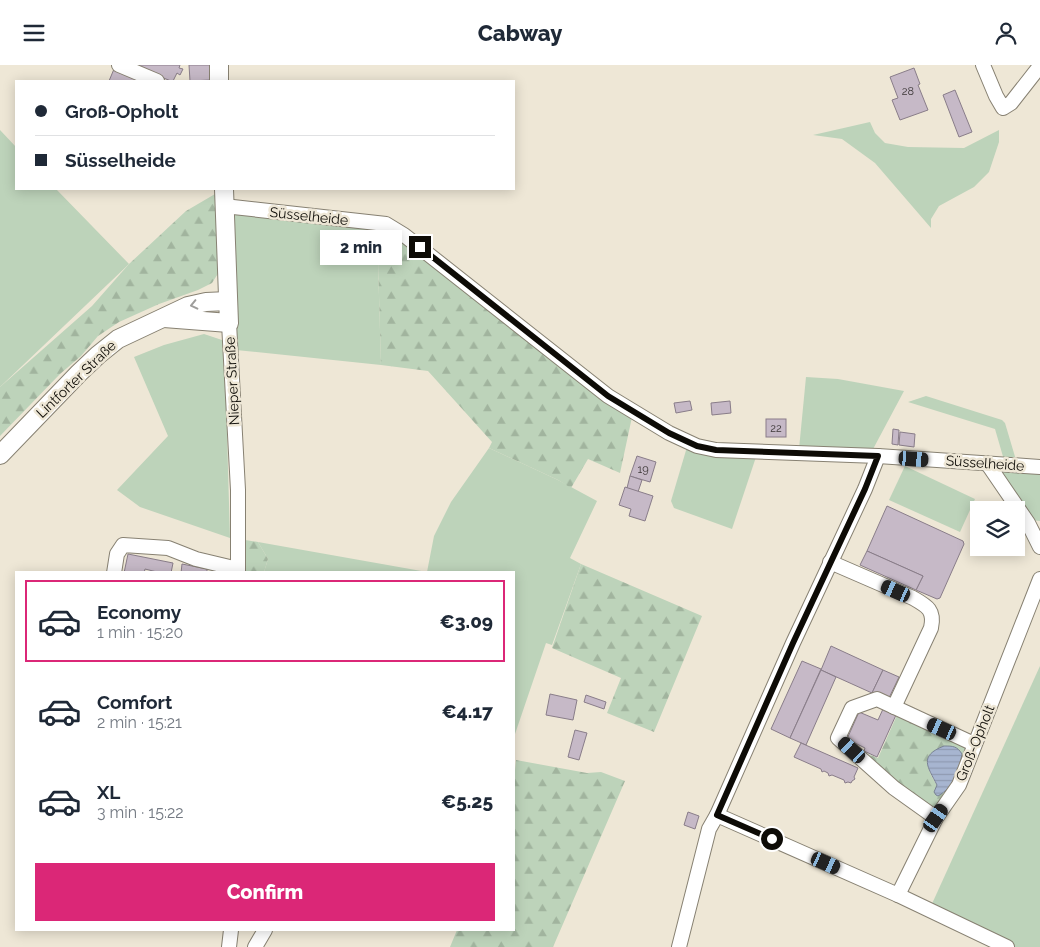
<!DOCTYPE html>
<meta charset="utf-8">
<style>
:root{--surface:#fff;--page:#f2f2f3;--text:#1f2937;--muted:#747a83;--line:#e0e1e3;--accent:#db2777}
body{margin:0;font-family:Raleway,sans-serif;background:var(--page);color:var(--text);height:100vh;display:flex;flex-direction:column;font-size:19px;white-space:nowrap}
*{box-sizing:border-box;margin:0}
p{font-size:16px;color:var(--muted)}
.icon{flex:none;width:28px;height:28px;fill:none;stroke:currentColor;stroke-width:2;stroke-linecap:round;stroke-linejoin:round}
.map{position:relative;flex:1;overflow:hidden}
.details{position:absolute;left:15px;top:506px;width:500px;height:360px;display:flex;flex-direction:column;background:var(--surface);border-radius:0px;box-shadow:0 2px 12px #0003}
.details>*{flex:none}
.top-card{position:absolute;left:15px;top:15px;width:500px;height:110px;border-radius:0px;box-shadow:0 2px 12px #0003;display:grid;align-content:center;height:110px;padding:0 20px;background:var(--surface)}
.buttons{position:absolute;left:970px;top:436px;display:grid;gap:10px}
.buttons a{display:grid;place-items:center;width:55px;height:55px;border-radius:0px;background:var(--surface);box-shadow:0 2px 12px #0003;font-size:25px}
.end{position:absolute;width:22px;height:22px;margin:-11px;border:6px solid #0d0b06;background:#fff;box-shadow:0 0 0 2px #fff}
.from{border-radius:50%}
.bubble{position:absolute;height:35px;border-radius:0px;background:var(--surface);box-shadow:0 2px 12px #0003;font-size:16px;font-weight:800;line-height:35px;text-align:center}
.car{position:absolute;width:15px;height:30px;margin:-15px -8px;border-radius:6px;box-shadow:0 0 4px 1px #0007;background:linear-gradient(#222 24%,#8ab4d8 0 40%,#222 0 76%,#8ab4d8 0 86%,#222 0)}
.top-card b{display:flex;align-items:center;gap:18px;height:48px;font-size:19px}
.top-card b+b{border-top:1px solid var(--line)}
.top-card i{width:12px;height:12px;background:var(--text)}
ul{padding:9px 0 0;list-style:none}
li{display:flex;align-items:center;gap:15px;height:82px;margin:0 10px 8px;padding:0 10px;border:2px solid transparent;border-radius:0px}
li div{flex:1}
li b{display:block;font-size:19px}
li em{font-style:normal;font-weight:800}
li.selected{border-color:var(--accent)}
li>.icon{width:45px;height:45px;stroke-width:1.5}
.action{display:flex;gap:10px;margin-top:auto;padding:10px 20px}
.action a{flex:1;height:58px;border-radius:0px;background:var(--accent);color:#fff;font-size:20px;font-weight:800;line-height:58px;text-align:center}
header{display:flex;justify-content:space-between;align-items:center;height:65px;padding:0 20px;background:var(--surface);font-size:22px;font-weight:800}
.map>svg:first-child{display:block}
.grass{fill:#bdd3ba}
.forest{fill:url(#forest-firs);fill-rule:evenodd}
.water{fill:url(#water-rules);stroke:#798293}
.building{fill:#c6b9c7;stroke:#897d89}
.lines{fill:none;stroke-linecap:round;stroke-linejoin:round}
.minor-casing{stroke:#878172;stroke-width:16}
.major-casing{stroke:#878172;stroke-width:20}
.minor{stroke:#fff;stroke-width:14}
.major{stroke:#fff;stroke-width:18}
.oneway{stroke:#9e9d9b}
.route{stroke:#0d0b06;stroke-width:6}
.labels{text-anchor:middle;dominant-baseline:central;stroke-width:5;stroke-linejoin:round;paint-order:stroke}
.number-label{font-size:11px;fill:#3b3636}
.street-label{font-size:14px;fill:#0d0b06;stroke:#eee7d6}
</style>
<header><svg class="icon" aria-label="menu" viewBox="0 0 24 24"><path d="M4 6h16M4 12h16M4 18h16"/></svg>Cabway<svg class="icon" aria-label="person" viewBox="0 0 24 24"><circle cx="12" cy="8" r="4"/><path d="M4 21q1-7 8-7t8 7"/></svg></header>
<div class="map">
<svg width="1040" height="882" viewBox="0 0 1040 882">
<defs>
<pattern id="forest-firs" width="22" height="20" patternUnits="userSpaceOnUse" patternTransform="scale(1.25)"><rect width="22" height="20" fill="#bdd3ba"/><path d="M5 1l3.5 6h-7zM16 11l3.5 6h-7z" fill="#a1b49e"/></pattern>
<pattern id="water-rules" width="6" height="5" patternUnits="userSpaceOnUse" patternTransform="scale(1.25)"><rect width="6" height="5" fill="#a7b5d0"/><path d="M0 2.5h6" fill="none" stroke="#8f9ab1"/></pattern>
</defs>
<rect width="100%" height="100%" fill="#eee7d6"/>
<!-- grass -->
<g class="grass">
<polygon points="870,57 875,68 885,78 908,82 964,83 999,65 999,77 989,107 974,122 939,141 931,154 931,163 875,98 842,74 813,70"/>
<polygon points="0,65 16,82 16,124 56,124 129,199 0,322"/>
<polygon points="239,147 377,161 381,300 236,285 232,149"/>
<polygon points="204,269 222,275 226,335 230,473 140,442 117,425 168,371 134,292 164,280"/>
<polygon points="806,312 838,314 904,326 872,386 799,384"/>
<polygon points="926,331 1002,355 1005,358 1016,395 1004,395 995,364 908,337"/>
<polygon points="687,382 756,392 732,464 674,443 671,436"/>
<polygon points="489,383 558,415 597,436 570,493 581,499 552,580 546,578 514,672 514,508 264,507 268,494 258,477 427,507 434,471 451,437"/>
<polygon points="905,401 975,434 960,467 889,435"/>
<polygon points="997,405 1040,408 1040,456 1029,455"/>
<polygon points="1040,601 1040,882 1013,882 931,841"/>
</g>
<!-- forest -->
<g class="forest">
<polygon points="215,129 219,207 212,218 198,225 159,239 119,257 98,271 81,291 60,309 0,371 0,322 92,241 129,199 186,146"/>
<polygon points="377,161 401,173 478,237 483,242 609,337 632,352 620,408 588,394 571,423 558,415 489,383 492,377 428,306 381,300"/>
<polygon points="239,474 258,477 268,494 264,507 238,508"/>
<polygon points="581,499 702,551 654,667 607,648 621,613 552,583"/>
<path d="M897,650L967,681L962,706L939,741L928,742L893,718L868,689L878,693ZM929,690L956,713L948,723L943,728C935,718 924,703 929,690Z"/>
<polygon points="516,695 587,708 601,707 625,716 553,882 450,882 457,865 514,865 514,715"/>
</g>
<!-- water -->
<path class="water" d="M944,681C953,681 957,681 962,689C959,705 954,722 938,731L936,730L934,727L937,720C928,702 918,691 944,681Z"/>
<!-- building -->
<g class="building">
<polygon points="131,0 180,0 179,3 183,4 180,10 177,8 173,16 171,16"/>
<polygon points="189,0 210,0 211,15 190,16"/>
<polygon points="914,3 920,19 918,20 928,45 900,55 892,35 898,33 890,12"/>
<polygon points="114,4 143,16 109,16"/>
<polygon points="955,25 972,67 959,72 943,30"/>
<polygon points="690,336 692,345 676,348 674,338"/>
<polygon points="730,336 731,348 712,350 711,338"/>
<rect x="766" y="354" width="20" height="18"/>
<polygon points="893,364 899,365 898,380 892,379"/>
<polygon points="900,367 915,369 914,382 899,380"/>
<polygon points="637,391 656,397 650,417 630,411"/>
<polygon points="630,411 642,415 638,427 627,423"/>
<polygon points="625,422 653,431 645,456 629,451 631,444 619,440"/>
<polygon points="887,441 963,476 964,479 940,533 937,534 916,525 923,511 867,486"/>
<polygon points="867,486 923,511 916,525 860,500"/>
<polygon points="128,489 173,498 171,508 161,508 145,504 144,508 124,508"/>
<polygon points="182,499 207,504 207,508 181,508"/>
<polygon points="831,581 883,605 872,628 821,605"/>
<polygon points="802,596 821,604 790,673 771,664"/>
<polygon points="821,605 836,612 806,680 790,673"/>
<polygon points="883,605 899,612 888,635 872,628"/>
<polygon points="550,629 577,635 573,655 546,650"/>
<polygon points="586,630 606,637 604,644 584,637"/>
<polygon points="883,644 896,650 877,692 864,686 865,683 847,674 859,647 878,655"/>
<polygon points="575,665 587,668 579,695 568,692"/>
<polygon points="801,678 858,703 854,712 855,714 852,716 851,718 848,717 845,718 844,715 832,710 829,711 828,708 824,706 822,707 821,704 794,692"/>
<polygon points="688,747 699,751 695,764 684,760"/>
</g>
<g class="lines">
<defs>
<g id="minor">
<polyline points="119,0 157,16"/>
<polyline points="983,0 996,31 1003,43 1011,38 1040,1"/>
<polyline points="224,141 386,159 404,170 608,331 669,368 697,381 716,385 878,391 1040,402"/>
<polyline points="229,258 238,425 238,508"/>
<polyline points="987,398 1028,458 1040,482"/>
<path d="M830,497L913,533C927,541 935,545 931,563L894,642"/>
<polyline points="114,508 117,489 123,480 168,483 196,494 238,504"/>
<polyline points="717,750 793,578 865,424 878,391"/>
<polyline points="936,753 894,723 838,673 852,643 877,634 974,679"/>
<polyline points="898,830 936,753 959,720 1040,514"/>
<polyline points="229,882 231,865"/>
<polyline points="255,882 265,865"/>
<polyline points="679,882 709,764 717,750 898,830 1007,882"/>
</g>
<g id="major">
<polyline points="219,0 219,16"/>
<polyline points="164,253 229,258 224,124"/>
<polyline points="0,390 79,308 98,290 118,274 188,241 206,237 228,236"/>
</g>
</defs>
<!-- minor casing -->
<use href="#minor" class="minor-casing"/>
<!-- major casing -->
<use href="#major" class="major-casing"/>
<!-- minor -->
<use href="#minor" class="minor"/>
<!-- major -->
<use href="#major" class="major"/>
</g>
<!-- one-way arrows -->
<defs><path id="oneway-chevron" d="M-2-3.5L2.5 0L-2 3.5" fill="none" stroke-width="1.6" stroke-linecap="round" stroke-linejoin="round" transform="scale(1.25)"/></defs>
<use class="oneway" href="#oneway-chevron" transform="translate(194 240) rotate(167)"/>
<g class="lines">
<!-- route -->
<polyline class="route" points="420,182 608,331 669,368 697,381 716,385 878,391 865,424 793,578 717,750 772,774"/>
</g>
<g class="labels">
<!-- number labels -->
<g class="number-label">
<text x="908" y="26">28</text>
<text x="776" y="363">22</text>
<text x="643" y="404">19</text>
</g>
<!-- street labels -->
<g class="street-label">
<text transform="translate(309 151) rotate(6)">Süsselheide</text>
<text transform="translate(76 314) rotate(-44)">Lintforter Straße</text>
<text transform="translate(232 316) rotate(-93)">Nieper Straße</text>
<text transform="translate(985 398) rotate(4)">Süsselheide</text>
<text transform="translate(975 678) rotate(-68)">Groß-Opholt</text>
</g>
</g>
</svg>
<div class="buttons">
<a><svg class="icon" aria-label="layers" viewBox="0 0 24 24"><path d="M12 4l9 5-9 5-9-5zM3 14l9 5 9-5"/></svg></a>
</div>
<i class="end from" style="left:772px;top:774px"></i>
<i class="end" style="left:420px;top:182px"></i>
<div class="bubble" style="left:320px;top:165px;width:82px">2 min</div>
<i class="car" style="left:914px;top:394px;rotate:94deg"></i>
<i class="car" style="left:896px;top:526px;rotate:294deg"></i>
<i class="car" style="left:942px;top:664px;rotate:294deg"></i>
<i class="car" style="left:852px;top:685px;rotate:312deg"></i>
<i class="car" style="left:936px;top:753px;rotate:35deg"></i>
<i class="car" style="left:826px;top:798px;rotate:114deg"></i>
<div class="top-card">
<b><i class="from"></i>Groß-Opholt</b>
<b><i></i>Süsselheide</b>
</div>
<section class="details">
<ul>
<li class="selected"><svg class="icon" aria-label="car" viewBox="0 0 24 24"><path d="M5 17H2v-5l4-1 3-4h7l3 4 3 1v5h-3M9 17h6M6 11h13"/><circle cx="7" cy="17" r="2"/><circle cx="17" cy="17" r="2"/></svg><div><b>Economy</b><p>1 min · 15:20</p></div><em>€3.09</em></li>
<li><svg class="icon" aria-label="car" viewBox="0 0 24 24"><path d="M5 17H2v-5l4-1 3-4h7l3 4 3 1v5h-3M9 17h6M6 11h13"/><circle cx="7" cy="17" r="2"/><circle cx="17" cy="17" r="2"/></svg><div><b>Comfort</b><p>2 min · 15:21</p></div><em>€4.17</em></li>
<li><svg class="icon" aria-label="car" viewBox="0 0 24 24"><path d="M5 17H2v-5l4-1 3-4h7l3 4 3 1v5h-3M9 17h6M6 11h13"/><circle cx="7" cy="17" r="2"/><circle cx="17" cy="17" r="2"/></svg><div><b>XL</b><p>3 min · 15:22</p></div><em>€5.25</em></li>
</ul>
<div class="action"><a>Confirm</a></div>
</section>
</div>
